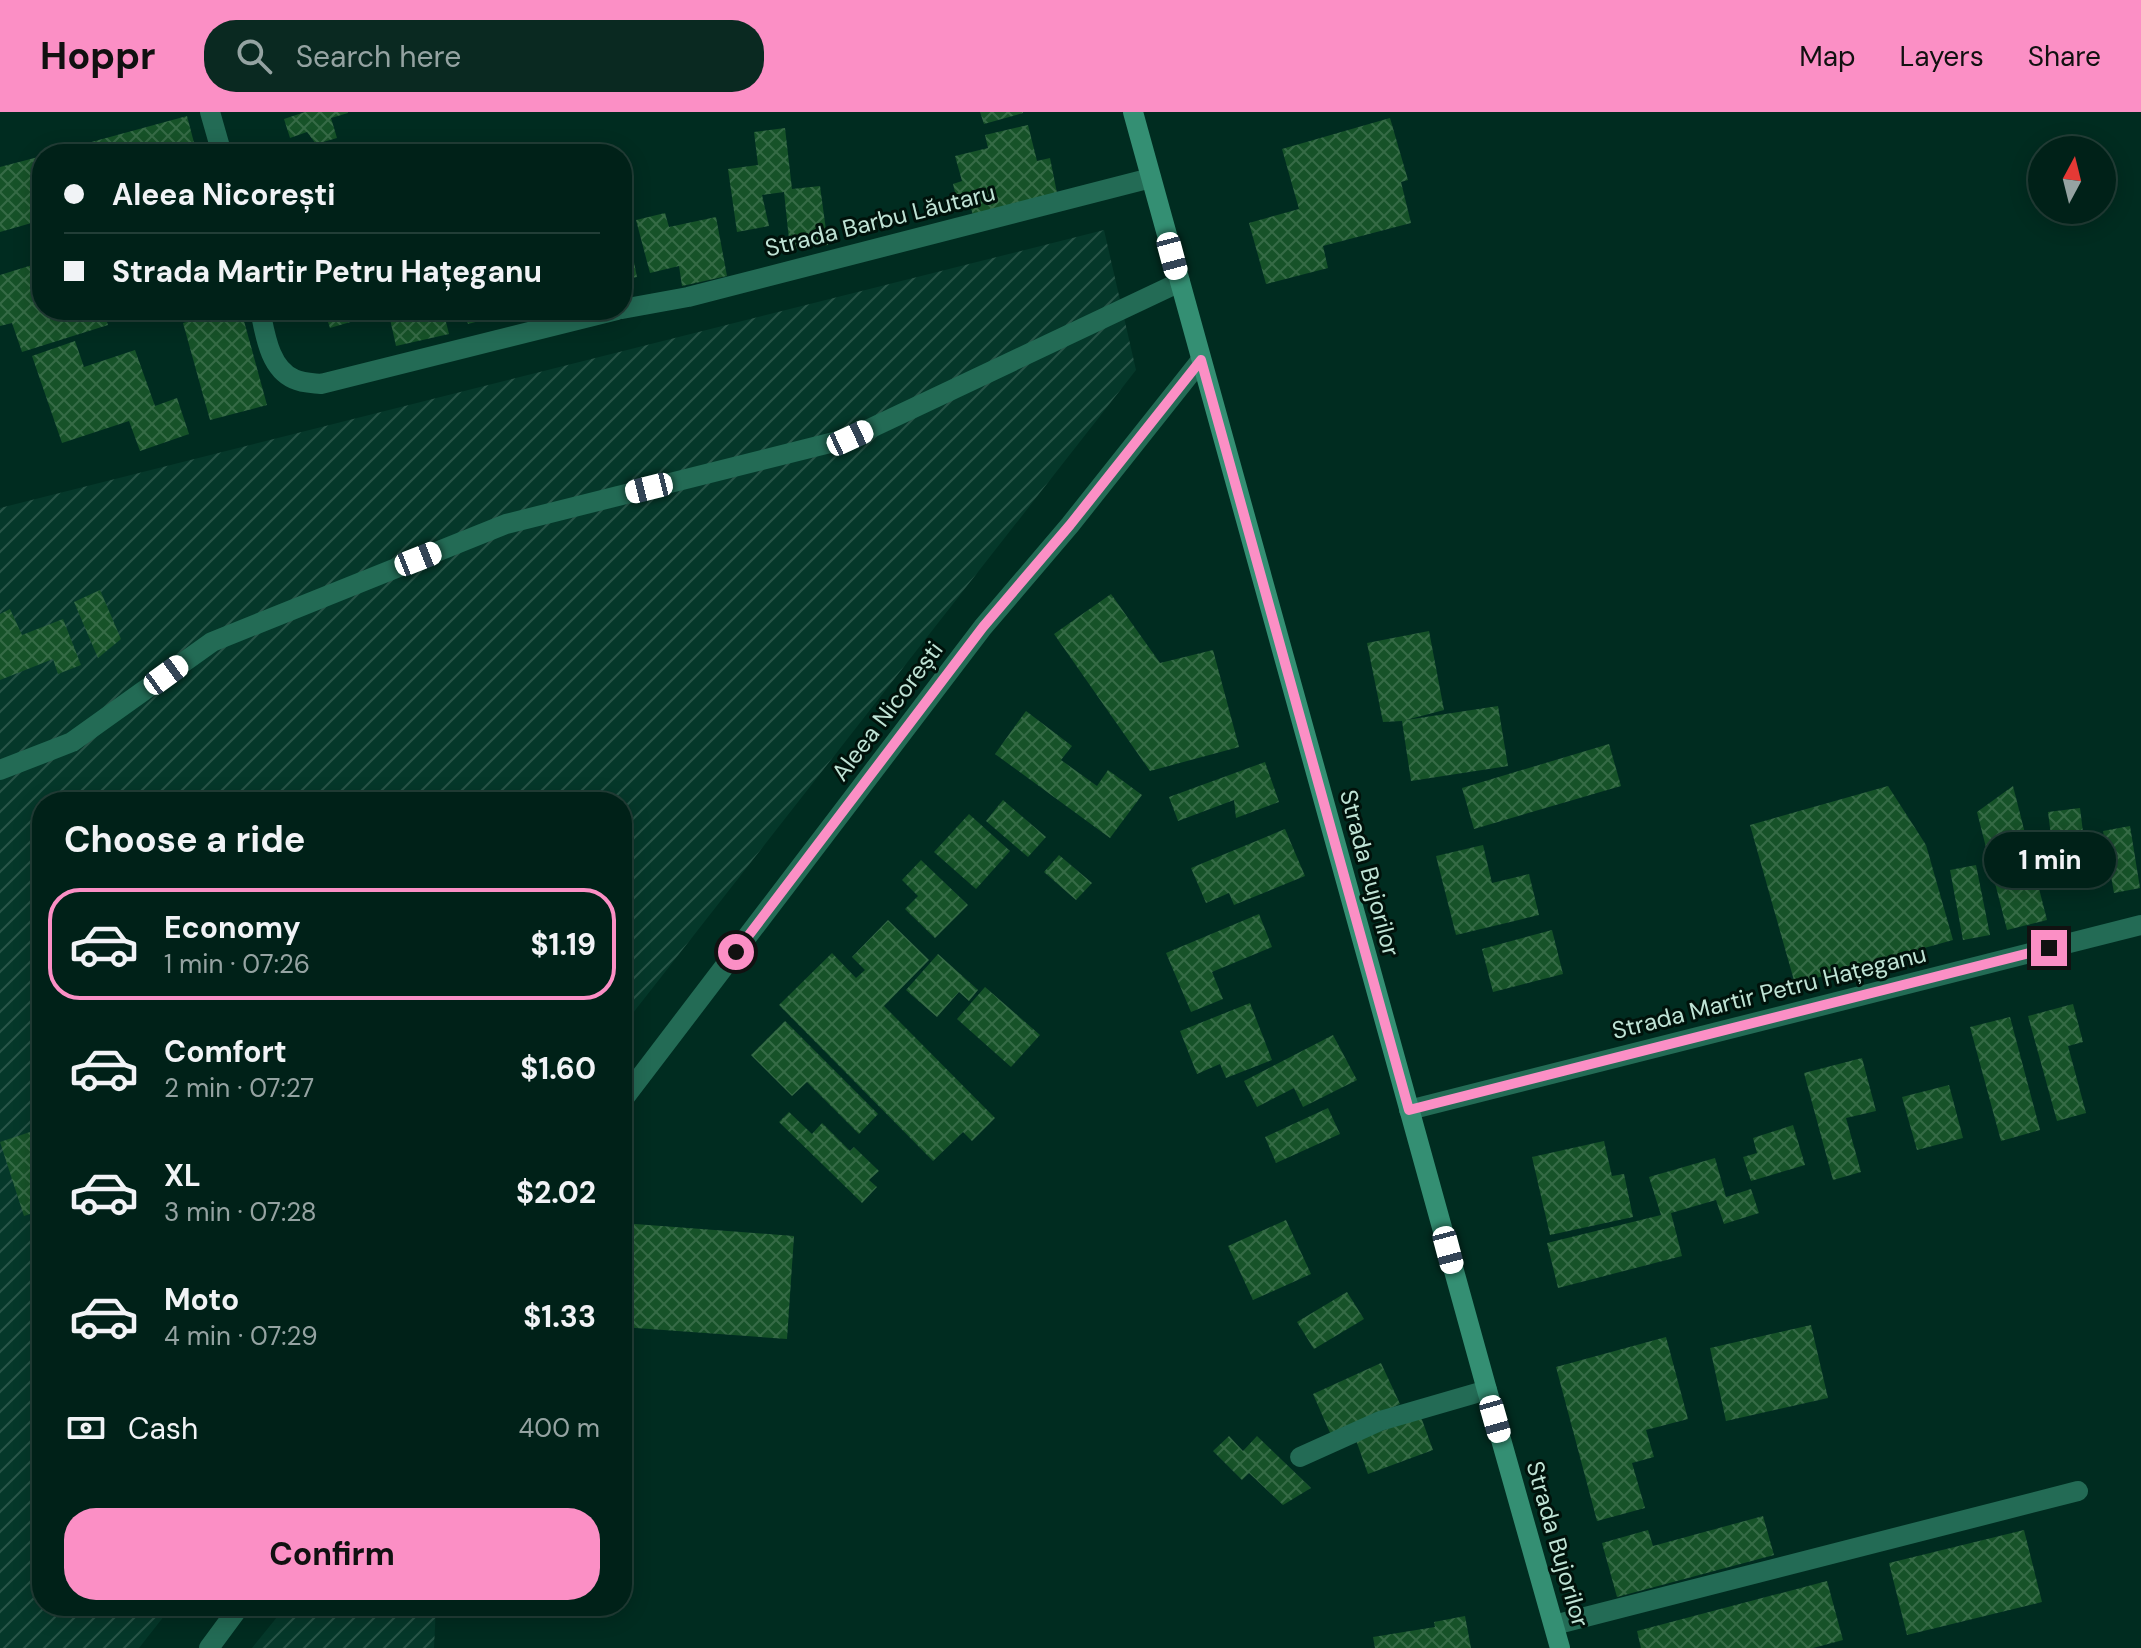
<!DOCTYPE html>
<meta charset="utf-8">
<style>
:root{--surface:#002118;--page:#0a2921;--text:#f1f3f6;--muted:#95a3a2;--line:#223e37;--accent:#fb8fc5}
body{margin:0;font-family:"DM Sans",sans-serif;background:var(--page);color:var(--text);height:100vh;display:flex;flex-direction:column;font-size:30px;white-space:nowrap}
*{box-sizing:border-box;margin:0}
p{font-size:26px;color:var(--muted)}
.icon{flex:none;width:44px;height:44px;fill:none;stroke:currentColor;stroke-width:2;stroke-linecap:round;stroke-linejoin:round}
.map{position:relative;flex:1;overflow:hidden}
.details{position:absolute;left:32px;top:680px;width:600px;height:824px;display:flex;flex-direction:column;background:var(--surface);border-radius:32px;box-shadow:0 4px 20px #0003,0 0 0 2px var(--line)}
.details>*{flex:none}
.top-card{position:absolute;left:32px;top:32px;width:600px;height:176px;border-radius:32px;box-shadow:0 4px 20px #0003,0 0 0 2px var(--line);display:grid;align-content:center;height:176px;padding:0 32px;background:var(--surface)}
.needle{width:52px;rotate:7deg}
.tools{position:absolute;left:2028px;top:24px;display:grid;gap:16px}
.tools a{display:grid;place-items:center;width:88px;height:88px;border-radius:50%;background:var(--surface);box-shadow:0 4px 20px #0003,0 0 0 2px var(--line);font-size:40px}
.end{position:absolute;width:36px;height:36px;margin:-18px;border:10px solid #fb8fc5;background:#111;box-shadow:0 0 0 4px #111}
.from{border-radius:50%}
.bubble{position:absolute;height:56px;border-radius:28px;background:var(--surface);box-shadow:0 4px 20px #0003,0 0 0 2px var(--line);font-size:26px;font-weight:700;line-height:56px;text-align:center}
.car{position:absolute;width:24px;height:48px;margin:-24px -12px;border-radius:10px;box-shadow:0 0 6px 2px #0007;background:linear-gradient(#fff 24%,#345 0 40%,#fff 0 76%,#345 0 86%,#fff 0)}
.top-card b{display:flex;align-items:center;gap:28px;height:76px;font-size:30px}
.top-card b+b{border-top:2px solid var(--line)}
.top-card i{width:20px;height:20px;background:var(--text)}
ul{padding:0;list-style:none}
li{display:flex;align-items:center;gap:24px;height:112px;margin:0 16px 12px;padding:0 16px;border:4px solid transparent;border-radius:32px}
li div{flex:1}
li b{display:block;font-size:30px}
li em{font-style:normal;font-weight:700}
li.selected{border-color:var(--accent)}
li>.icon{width:72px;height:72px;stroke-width:1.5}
h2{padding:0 32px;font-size:36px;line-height:96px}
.pay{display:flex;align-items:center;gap:20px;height:88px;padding:0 32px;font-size:30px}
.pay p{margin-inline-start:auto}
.button{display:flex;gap:16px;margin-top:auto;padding:16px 32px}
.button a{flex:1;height:92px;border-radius:32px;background:var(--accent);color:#111;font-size:32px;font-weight:700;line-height:92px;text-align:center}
header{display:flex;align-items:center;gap:48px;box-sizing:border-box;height:112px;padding:0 40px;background:var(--accent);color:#111}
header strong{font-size:38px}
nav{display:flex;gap:44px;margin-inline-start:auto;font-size:28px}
.search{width:560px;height:72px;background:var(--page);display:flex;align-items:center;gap:20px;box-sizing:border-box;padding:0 28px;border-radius:32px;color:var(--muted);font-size:30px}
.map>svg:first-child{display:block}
.industrial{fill:url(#industrial-furrows)}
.building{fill:url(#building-cross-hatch)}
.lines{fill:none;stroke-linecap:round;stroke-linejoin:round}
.lane{stroke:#236b55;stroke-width:20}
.street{stroke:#236b55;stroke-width:20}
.secondary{stroke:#348f73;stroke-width:20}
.route{stroke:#fb8fc5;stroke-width:10}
.labels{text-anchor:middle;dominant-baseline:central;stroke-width:6;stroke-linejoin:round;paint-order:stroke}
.street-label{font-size:24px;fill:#bfe3d5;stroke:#00120b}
</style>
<header>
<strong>Hoppr</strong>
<div class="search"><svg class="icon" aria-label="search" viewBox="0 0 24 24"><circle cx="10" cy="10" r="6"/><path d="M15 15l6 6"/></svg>Search here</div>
<nav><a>Map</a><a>Layers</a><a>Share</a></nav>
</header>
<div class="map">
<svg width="2141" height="1536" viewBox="0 0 2141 1536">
<defs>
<pattern id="industrial-furrows" width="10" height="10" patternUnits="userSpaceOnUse" patternTransform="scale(2)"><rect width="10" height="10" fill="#05382a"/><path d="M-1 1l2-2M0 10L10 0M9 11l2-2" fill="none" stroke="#285548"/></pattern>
<pattern id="building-cross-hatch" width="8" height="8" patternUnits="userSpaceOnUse" patternTransform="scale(2)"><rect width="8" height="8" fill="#165228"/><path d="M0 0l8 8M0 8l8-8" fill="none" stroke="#366b46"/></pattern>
</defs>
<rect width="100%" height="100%" fill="#002c20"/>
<!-- industrial -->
<g class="industrial">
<polygon points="1104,118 1136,258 622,915 622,690 42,690 42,1494 172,1494 139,1536 0,1536 0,396"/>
<polygon points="286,1494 436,1494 434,1536 252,1536"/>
</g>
<!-- building -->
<g class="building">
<polygon points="305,0 348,0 348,1 331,6 337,26 316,32 307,20 290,26 284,7"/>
<polygon points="980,0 1023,0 1023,1 984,12"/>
<polygon points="187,4 197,42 51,42 51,41"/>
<polygon points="1390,6 1408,68 1401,70 1411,111 1323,134 1328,156 1266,172 1249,111 1299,97 1282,37"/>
<polygon points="1028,13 1037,49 1050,46 1058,86 974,106 966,81 956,84 953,72 962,69 955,44 988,36 985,23"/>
<polygon points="785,16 792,77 820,74 828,133 790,137 784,80 762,83 769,114 737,120 728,57 758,53 754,20"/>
<polygon points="42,44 42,108 0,120 0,55"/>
<polygon points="665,101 669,115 716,105 727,164 682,174 679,154 650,161 636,108"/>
<polygon points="630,131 637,165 622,168 622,133"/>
<polygon points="42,150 42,198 103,198 108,213 22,240 12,211 0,214 0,163"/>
<polygon points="230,198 241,198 267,293 210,308 183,211"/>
<polygon points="324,198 362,198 364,206 330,216"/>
<polygon points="388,198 443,198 449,222 396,234"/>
<polygon points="464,198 517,198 517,199 468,212"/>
<polygon points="75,229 84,255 135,238 155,294 177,286 189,322 140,339 129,309 62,331 32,244"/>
<polygon points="100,478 121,527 98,546 74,490"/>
<polygon points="1111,482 1160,551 1213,538 1239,635 1150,659 1054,522"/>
<polygon points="10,497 22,523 63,507 81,553 58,562 53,547 0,568 0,502"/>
<polygon points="1429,519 1444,598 1406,608 1498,594 1508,654 1411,669 1402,609 1383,610 1367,531"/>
<polygon points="1026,599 1072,634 1061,648 1097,674 1108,658 1142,683 1110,726 995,642"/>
<polygon points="1609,632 1621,674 1474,717 1462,676"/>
<polygon points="1265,650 1279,690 1236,706 1234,688 1178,709 1169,685"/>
<polygon points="1888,674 1926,733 1953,828 1795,872 1750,713"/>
<polygon points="2013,674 2047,808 2007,818 1977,700"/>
<polygon points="1003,688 1046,725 1028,745 986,709"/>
<polygon points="2080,696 2089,768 2057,772 2048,700"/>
<polygon points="969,702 1010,739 976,777 934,740"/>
<polygon points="2130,714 2140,776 2114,781 2103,719"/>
<polygon points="1285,717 1305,764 1234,793 1229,781 1206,791 1191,756"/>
<polygon points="1483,733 1492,771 1529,762 1539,803 1456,823 1436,744"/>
<polygon points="1059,743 1092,771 1076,788 1044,760"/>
<polygon points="921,748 968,793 935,826 905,797 918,784 902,768"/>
<polygon points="1976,753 1990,823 1963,828 1950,758"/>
<polygon points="1259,802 1272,835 1212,860 1223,887 1191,900 1166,841"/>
<polygon points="888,808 929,848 884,894 995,1006 972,1029 963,1020 933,1049 779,893 832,841 856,866 865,858 852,845"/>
<polygon points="1552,818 1563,862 1493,880 1482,837"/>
<polygon points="938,842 978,878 969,889 959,880 937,905 906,878"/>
<polygon points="985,875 1040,923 1011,955 957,907"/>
<polygon points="1250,891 1272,948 1226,966 1220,952 1197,962 1180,919"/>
<polygon points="2073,892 2083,930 2068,934 2086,1001 2057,1009 2028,904"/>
<polygon points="2010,905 2040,1018 2001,1029 1970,915"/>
<polygon points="785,909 878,1002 859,1022 807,970 792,984 751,943"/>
<polygon points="1333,923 1357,968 1303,995 1294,976 1257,995 1244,969"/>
<polygon points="1862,946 1876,999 1846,1006 1861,1060 1833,1068 1804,961"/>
<polygon points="1949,973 1963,1026 1917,1038 1902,985"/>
<polygon points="1328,996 1340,1022 1276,1051 1265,1025"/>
<polygon points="789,1000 812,1022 822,1011 850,1039 854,1035 879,1059 869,1068 877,1075 862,1091 779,1010"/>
<polygon points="1793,1013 1805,1053 1751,1069 1743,1045 1757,1041 1753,1026"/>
<polygon points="42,1016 42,1098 24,1104 0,1030"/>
<polygon points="1604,1029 1612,1064 1624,1062 1633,1105 1550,1123 1532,1045"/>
<polygon points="1715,1046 1726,1085 1751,1077 1759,1101 1724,1112 1716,1088 1671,1101 1682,1144 1558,1176 1547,1131 1661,1103 1649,1065"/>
<polygon points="1286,1108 1311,1162 1253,1188 1228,1134"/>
<polygon points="622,1111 794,1124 787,1227 622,1215"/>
<polygon points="1347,1180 1364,1207 1314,1237 1297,1210"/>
<polygon points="1811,1213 1828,1286 1726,1309 1710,1236"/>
<polygon points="1666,1225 1688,1307 1646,1318 1654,1345 1632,1351 1645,1396 1597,1409 1556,1255"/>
<polygon points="1381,1251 1400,1292 1331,1323 1313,1282"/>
<polygon points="1421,1305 1433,1338 1368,1362 1356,1328"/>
<polygon points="1229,1324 1243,1339 1257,1324 1311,1376 1283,1393 1249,1361 1242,1368 1213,1339"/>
<polygon points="1763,1404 1774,1443 1617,1485 1602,1431 1648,1418 1653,1434"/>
<polygon points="2024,1418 2042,1490 1907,1523 1889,1451"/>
<polygon points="1827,1469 1843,1528 1813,1536 1641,1536 1637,1519"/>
<polygon points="1465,1504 1471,1536 1375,1536 1373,1525 1435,1515 1434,1510"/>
</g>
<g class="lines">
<!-- lane -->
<g class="lane">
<polyline points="0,658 72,630 212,530 506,412 850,326 1180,170"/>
<polyline points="1300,1345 1380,1309 1487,1278"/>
<polyline points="1554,1513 2078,1379"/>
</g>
<!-- street -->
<g class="street">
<polyline points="210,0 222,42"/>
<polyline points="622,197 688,185 1151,66"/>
<path d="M260,198C265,221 269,256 294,267C302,271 312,271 321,272L617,198"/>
<polyline points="622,989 983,515 1070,413 1201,248"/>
<polyline points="1409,998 2141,813"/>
<polyline points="209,1536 240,1494"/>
</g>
<!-- secondary -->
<polyline class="secondary" points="1133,0 1487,1278 1560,1536"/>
</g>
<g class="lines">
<!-- route -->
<polyline class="route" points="736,840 983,515 1070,413 1201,248 1409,998 2049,836"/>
</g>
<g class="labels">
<!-- street labels -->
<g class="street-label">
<text transform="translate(880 108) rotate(-14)">Strada Barbu Lăutaru</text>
<text transform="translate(887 599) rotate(-53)">Aleea Nicorești</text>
<text transform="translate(1370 761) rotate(75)">Strada Bujorilor</text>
<text transform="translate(1769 880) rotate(-14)">Strada Martir Petru Hațeganu</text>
<text transform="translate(1558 1432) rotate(74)">Strada Bujorilor</text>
</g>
</g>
</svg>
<div class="tools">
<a><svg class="needle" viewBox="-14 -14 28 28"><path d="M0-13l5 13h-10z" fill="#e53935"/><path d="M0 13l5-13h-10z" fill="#95a3a2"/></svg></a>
</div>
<i class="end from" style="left:736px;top:840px"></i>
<i class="end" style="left:2049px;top:836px"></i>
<div class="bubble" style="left:1984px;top:720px;width:132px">1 min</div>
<i class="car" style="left:1172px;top:144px;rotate:165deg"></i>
<i class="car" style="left:850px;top:326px;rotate:65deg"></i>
<i class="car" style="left:649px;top:376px;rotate:256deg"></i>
<i class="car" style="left:418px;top:447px;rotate:68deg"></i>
<i class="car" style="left:166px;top:563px;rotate:54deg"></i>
<i class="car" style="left:1448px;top:1138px;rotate:165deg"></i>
<i class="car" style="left:1495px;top:1307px;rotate:164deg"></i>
<div class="top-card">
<b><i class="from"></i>Aleea Nicorești</b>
<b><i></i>Strada Martir Petru Hațeganu</b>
</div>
<section class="details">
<h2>Choose a ride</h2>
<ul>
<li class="selected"><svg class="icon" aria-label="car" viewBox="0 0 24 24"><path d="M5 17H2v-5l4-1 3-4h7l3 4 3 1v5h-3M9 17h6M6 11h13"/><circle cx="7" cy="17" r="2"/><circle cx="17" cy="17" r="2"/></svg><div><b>Economy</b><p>1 min · 07:26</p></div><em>$1.19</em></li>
<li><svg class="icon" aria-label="car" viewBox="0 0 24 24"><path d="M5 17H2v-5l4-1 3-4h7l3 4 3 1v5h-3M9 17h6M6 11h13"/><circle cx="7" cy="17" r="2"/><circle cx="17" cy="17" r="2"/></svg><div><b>Comfort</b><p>2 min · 07:27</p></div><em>$1.60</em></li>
<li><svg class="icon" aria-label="car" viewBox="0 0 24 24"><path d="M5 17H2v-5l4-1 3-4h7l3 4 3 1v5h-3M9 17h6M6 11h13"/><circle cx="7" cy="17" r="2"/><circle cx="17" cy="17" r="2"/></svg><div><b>XL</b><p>3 min · 07:28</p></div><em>$2.02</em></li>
<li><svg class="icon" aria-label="car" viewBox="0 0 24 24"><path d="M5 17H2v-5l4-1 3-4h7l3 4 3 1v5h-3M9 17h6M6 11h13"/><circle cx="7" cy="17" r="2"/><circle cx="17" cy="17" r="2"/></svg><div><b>Moto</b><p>4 min · 07:29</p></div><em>$1.33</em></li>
</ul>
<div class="pay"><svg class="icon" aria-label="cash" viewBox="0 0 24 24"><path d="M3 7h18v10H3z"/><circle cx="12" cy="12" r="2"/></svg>Cash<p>400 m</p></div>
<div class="button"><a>Confirm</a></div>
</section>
</div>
